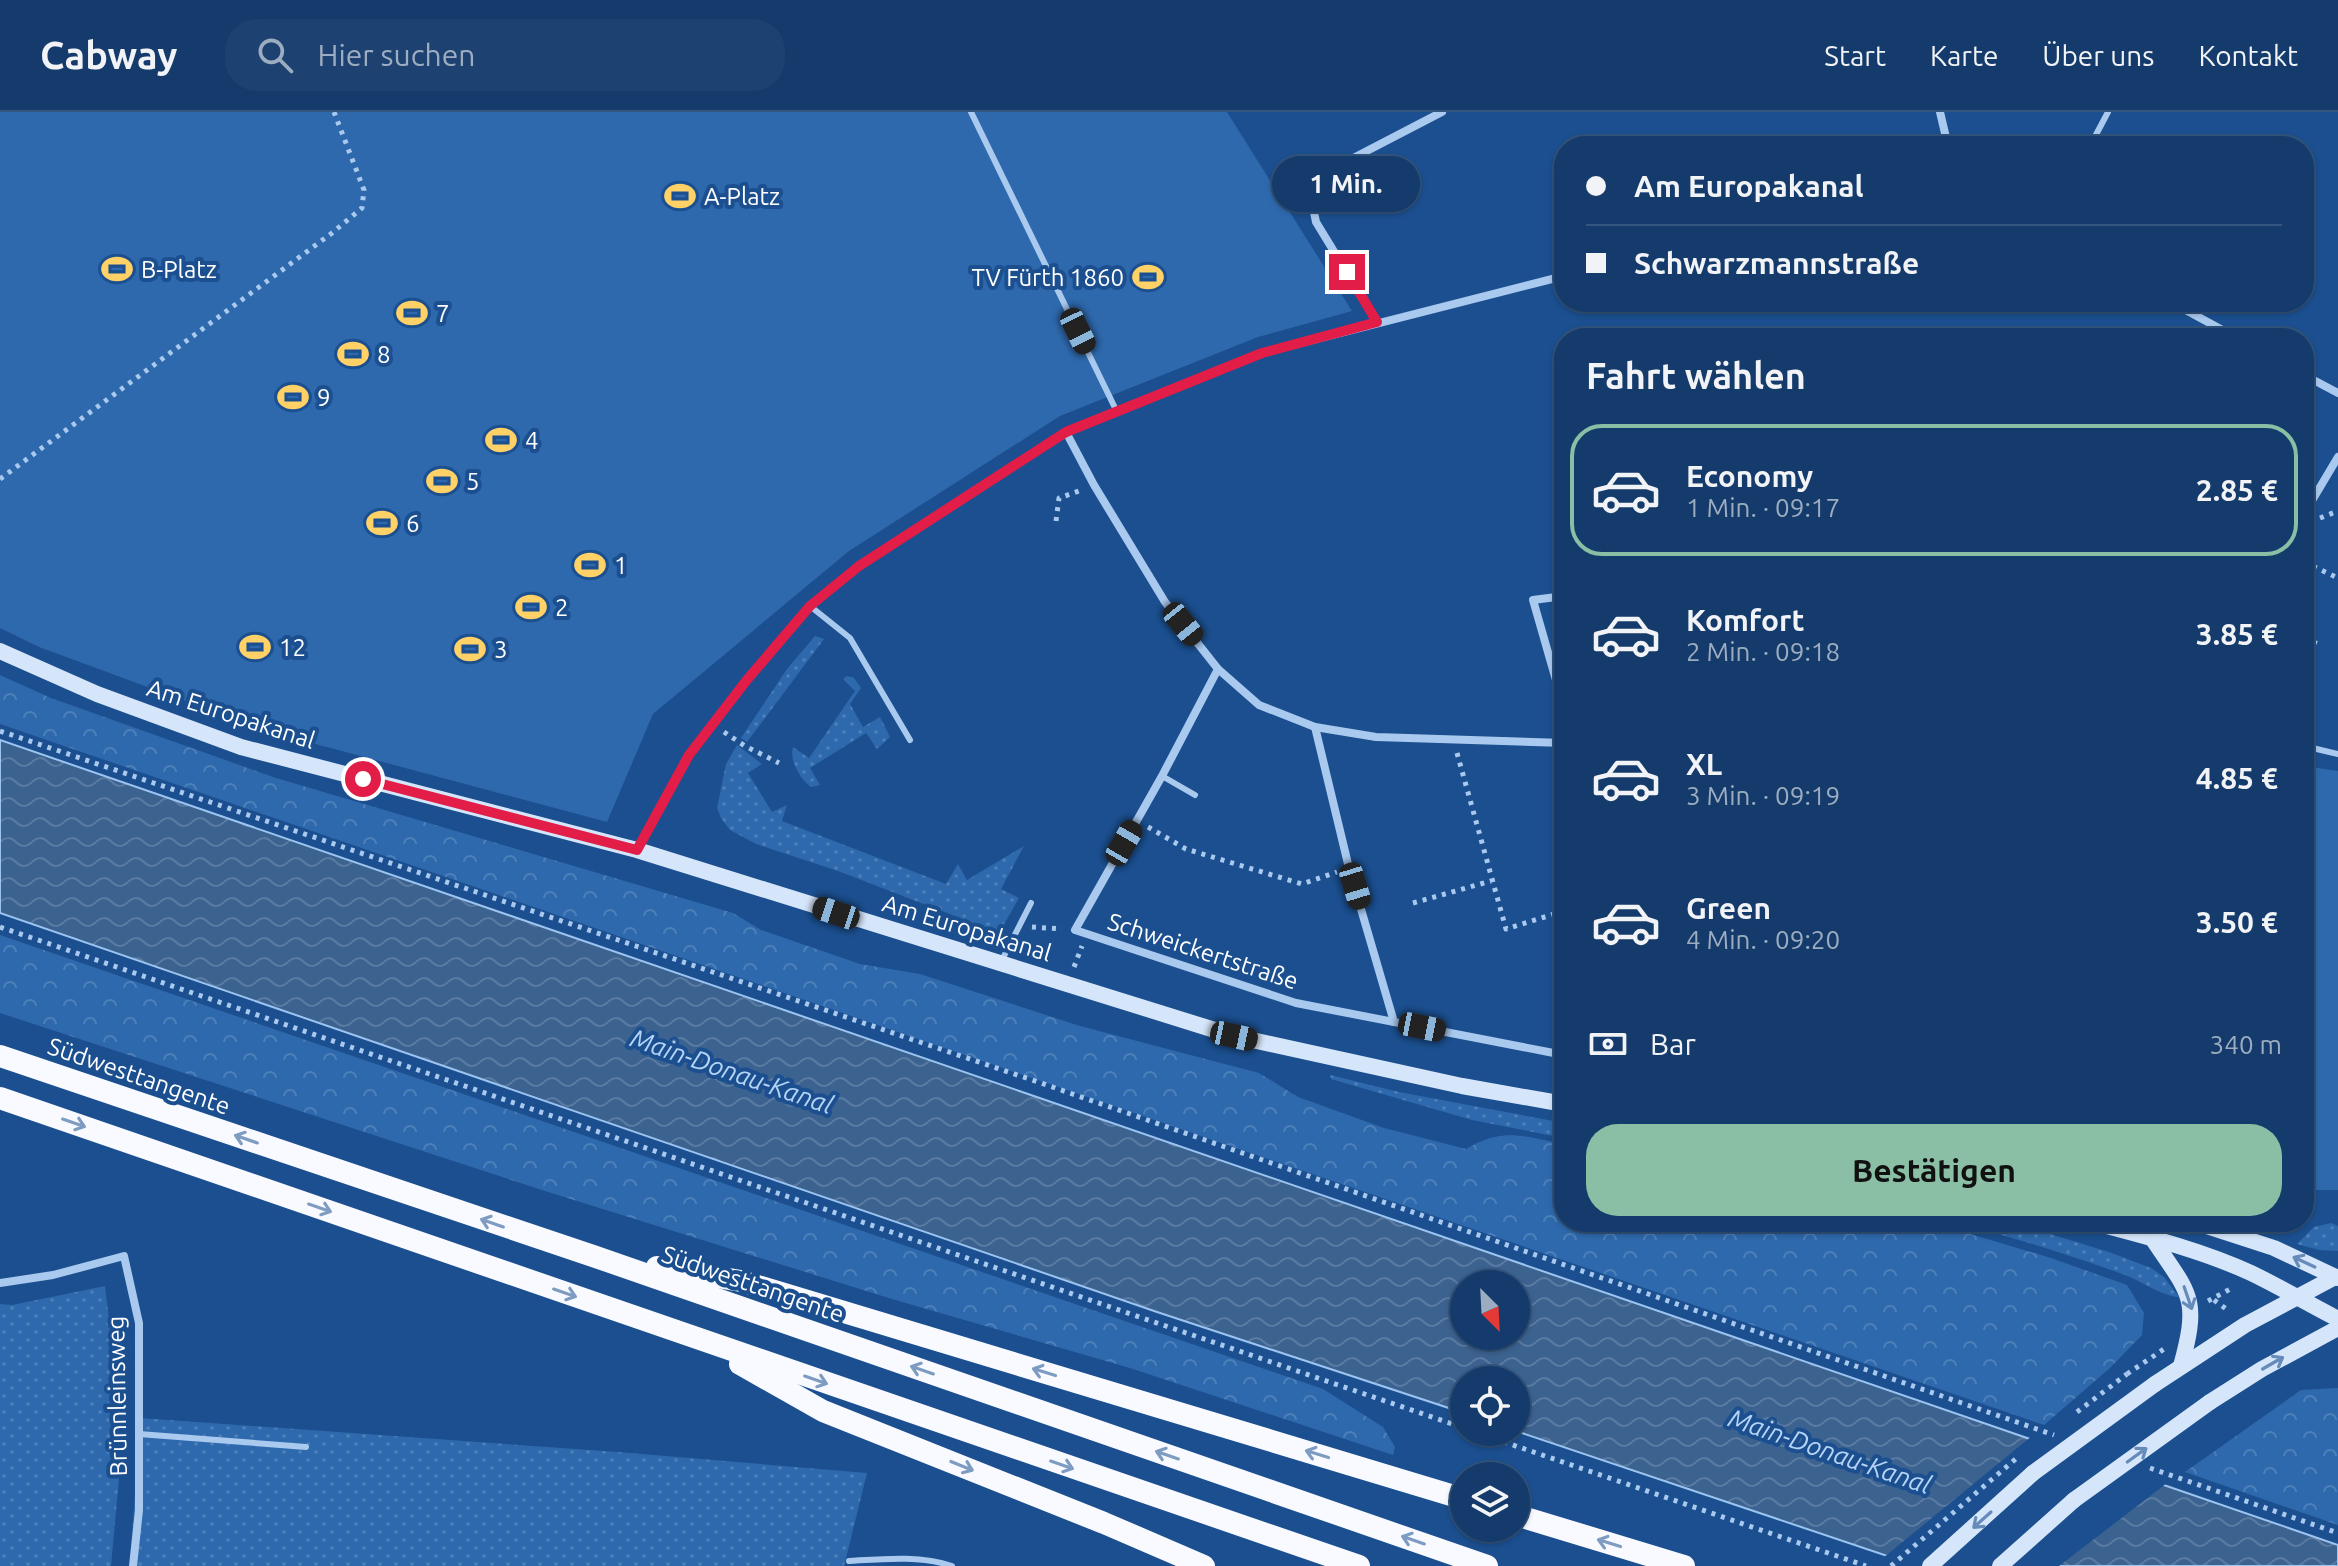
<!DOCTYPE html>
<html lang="de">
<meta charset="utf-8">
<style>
:root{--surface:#143b6b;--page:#1d4271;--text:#f1f3f6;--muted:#9dadc1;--line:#33557e;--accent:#8abfa5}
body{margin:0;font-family:Ubuntu,sans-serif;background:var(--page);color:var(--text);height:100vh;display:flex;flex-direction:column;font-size:30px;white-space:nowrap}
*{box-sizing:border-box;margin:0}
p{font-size:26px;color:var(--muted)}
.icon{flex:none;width:44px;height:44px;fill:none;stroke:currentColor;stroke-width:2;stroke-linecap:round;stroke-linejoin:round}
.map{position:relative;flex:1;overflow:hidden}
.sheet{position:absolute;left:1554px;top:216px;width:760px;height:904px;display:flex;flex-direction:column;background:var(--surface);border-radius:32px;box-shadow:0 2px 6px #0004,0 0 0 2px var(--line)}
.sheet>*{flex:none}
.top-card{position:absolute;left:1554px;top:24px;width:760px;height:176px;border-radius:32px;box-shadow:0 2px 6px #0004,0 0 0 2px var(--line);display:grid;align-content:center;height:176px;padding:0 32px;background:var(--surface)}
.needle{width:52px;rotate:156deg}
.fabs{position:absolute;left:1450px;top:1158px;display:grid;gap:16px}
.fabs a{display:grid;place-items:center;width:80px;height:80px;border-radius:50%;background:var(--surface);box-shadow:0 2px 6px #0004,0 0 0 2px var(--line);font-size:40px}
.end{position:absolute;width:36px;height:36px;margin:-18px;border:10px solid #e11d48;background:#fff;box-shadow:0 0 0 4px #fff}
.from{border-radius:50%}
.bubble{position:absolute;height:56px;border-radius:28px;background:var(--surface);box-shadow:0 2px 6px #0004,0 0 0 2px var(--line);font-size:26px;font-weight:600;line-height:56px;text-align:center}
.car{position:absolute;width:24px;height:48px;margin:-24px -12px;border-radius:10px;box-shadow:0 0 6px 2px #0007;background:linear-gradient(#222 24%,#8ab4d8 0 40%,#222 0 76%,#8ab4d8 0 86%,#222 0)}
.top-card b{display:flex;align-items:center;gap:28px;height:76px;font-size:30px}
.top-card b+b{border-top:2px solid var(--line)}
.top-card i{width:20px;height:20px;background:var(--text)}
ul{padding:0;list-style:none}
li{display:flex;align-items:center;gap:24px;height:132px;margin:0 16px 12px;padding:0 16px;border:4px solid transparent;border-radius:32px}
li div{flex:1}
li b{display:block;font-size:30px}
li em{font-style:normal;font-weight:600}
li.selected{border-color:var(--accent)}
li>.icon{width:72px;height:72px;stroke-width:1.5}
h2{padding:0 32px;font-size:36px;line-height:96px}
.pay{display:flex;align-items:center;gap:20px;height:88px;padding:0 32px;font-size:30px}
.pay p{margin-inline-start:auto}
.action{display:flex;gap:16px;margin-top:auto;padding:16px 32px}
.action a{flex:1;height:92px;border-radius:32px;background:var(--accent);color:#111;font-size:32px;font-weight:600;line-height:92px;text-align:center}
header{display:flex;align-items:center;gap:48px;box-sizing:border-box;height:112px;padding:0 40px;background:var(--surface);border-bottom:2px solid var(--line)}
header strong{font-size:38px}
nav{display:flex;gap:44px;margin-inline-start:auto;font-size:28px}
.search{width:560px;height:72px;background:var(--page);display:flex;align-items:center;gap:20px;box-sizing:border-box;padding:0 28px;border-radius:32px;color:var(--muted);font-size:30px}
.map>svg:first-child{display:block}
.grass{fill:url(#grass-dots)}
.forest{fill:url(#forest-crowns)}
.pitch{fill:#2e69ad}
.water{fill:url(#water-waves);stroke:#9cc4f0;stroke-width:2;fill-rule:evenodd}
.pier{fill:#1b4f8f}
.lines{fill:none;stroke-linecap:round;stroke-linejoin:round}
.path{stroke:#a9c9ee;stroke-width:5;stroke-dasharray:4 6;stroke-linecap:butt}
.service{stroke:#a9c9ee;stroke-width:6}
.minor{stroke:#a9c9ee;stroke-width:8}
.secondary{stroke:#d6e6fa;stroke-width:16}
.trunk{stroke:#f8faff;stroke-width:22}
.path-bridge{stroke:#a9c9ee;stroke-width:5;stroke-dasharray:4 6;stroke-linecap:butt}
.secondary-bridge{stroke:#d6e6fa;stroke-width:16}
.oneway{stroke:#7e9cc1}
.oneway2{stroke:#668bba}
.route{stroke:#e11d48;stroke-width:10}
.labels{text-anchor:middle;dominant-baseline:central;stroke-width:8;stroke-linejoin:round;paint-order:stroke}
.poi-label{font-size:24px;fill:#fff;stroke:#1b4f8f;text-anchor:start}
.street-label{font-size:24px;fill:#fff;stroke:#1b4f8f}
.water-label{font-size:26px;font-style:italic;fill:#b5d3f5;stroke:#1b4f8f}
</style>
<header>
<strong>Cabway</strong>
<div class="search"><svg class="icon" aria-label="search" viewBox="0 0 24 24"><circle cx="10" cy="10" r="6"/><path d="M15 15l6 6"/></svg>Hier suchen</div>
<nav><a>Start</a><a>Karte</a><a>Über uns</a><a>Kontakt</a></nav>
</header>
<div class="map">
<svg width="2338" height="1454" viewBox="0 0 2338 1454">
<defs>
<pattern id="grass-dots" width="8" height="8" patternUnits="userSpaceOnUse" patternTransform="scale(2)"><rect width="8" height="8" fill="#2e69ad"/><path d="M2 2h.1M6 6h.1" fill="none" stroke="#4d80b9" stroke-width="1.8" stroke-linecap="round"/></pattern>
<pattern id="forest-crowns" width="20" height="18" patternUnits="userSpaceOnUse" patternTransform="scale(2)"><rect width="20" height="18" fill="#2e69ad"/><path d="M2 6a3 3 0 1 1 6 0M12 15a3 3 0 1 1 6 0" fill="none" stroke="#4d80b9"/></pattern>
<pattern id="water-waves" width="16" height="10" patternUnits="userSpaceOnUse" patternTransform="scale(2)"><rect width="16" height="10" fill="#3c6290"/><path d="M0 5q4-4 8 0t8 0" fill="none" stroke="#597aa1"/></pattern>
</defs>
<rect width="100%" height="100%" fill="#1b4f8f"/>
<!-- grass -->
<g class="grass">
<polygon points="815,524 824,527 747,630 741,626 787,557"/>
<path d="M847,564L854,566L861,576L850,592L863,615L880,605L890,625L877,637L866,621L810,656L820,673L811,675C800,667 789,648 793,635L809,646L855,579L843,567Z"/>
<polygon points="737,633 762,652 748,661 772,700 787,693 782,709 946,772 958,752 967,768 1024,734 1001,777 1019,786 999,821 838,759 756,732 730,718 721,706 717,696 726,652"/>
<polygon points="1330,963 1399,980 1564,1011 1564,1026 1472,1008 1331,967"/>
<path d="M1957,1110H2011L2109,1140L2151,1156L2164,1165L2179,1185C2160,1184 2141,1168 2122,1162C2068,1142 2013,1126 1957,1110Z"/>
<polygon points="2331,1111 2338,1114 2338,1139 2319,1138 2297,1132 2314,1115"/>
<polygon points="105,1174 123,1323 111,1454 0,1454 0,1192 12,1193"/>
<polygon points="140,1306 618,1340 867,1361 844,1454 130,1454"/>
</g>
<!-- forest -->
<g class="forest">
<path d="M0,563L51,586L276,666L733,801L761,818L860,852L920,862L1080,914L1259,961L1298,985L1384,1016L1466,1037C1504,1014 1523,1025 1564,1032V1110H1930L2051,1146L2127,1173L2144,1201L2142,1223L2110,1256L2044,1313L0,612Z"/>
<polygon points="0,823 1323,1277 1383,1315 1395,1335 1393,1343 1130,1256 892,1187 545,1079 0,901"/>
<polygon points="2338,1276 2338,1413 2185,1360 2301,1278"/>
</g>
<!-- pitch -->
<g class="pitch">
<polygon points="0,0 1227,0 1352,199 1258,225 1060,304 849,439 653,602 607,710 267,619 39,535 0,516"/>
<polygon points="2304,654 2338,659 2338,1078 2304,1078"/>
</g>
<!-- water -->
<path class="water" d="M0,628L2338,1433V1454H1917L1516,1319V1268H1464V1301L1157,1200L0,801ZM1464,1172H1516V1224H1464Z"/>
<!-- pier -->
<polygon class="pier" points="2032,1324 2167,1371 2059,1454 1905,1454 1883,1446"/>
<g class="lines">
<!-- path -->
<g class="path">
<polyline points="0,367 332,121 362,96 364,78 334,0"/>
<polyline points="2320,406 2338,399"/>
<polyline points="1056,409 1059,386 1082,378"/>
<polyline points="2304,450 2338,466"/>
<polyline points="2304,526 2318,532"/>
<polyline points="0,619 1038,970 2054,1323"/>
<polyline points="724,620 745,634 779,651"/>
<polyline points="1457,641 1506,817 1564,799"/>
<polyline points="1148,715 1186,737 1302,772 1337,760"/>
<polyline points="1413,791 1491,769"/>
<polyline points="0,815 1464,1316"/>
<polyline points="1032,815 1062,817"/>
<polyline points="1074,855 1082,834"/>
<polyline points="2214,1188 2229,1199"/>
<polyline points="2208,1189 2234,1175"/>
<polyline points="2127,1262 2164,1237"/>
<polyline points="1475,1320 1866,1454"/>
<polyline points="2150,1356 2338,1421"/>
</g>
<!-- service -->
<g class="service">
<polyline points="971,0 1117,300"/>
<polyline points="2090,34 2108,0"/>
<polyline points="810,494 850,526 910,628"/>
<polyline points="2304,634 2338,642"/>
<polyline points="1162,664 1195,683"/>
<polyline points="1002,848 1031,791"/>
<polyline points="139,1322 306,1335"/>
<path d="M849,1449C882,1447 920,1443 952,1454"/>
</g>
<!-- minor -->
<g class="minor">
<polyline points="1940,0 1948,34"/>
<polyline points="2171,190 2237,226"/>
<polyline points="1377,210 1316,110 1310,81 1336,55 1442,0"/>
<polyline points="2304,263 2338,281"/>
<polyline points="1066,320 1094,373 1165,490 1218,557 1259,593 1315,615 1376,625 1564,631"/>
<polyline points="2304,402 2338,345"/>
<polyline points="1564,484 1533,488 1564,596"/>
<polyline points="1218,557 1162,664 1075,818 1296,891 1564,943"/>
<polyline points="1315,615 1349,756 1394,910"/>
<polyline points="637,738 689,643 746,569 810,494 859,454 1066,320 1262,241 1564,164"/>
<polyline points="0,1171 53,1163 124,1144 139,1211 139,1398 133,1454"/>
</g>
<!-- secondary -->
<g class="secondary">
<polyline points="0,539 97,582 241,635 637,738 1234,924 1462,974 1564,992"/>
<path d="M2092,1110C2145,1124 2201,1138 2251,1161C2280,1175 2309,1192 2338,1207"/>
<polyline points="2194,1110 2274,1136 2338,1166"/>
<path d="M2152,1126C2190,1183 2200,1185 2181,1254"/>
<polyline points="2155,1272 2245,1213 2335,1165"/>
<polyline points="2210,1290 2262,1257 2338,1216"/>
<polyline points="1930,1454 2033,1361"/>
<polyline points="2000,1454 2074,1388"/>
</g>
<!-- trunk -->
<g class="trunk">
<polyline points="0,944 593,1144 1487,1454"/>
<polyline points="0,986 1359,1454"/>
<polyline points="657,1155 741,1169 1464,1387"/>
<polyline points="740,1252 823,1299 1104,1411 1204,1454"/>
<polyline points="1516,1403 1684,1454"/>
</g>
<!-- path-bridge -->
<g class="path-bridge">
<polyline points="2077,1300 2127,1262"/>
<polyline points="1891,1454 2018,1345"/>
</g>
<!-- secondary-bridge -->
<g class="secondary-bridge">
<polyline points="2033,1361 2155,1272"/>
<polyline points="2074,1388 2210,1290"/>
</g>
</g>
<!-- one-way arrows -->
<defs><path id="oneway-shaft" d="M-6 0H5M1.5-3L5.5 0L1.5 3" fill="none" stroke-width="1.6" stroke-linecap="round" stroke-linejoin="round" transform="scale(2)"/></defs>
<g class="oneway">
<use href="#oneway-shaft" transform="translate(74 1011) rotate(19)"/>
<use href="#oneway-shaft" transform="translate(246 1027) rotate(-161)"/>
<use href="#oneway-shaft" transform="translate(320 1096) rotate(19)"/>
<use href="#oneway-shaft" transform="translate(492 1111) rotate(-161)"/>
<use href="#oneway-shaft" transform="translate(565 1181) rotate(19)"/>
<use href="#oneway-shaft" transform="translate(922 1258) rotate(-161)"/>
<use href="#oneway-shaft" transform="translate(1044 1260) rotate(-163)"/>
<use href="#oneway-shaft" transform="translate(816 1268) rotate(19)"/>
<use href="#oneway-shaft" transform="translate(1317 1342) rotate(-163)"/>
<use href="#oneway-shaft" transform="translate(1167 1343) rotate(-161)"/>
<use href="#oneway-shaft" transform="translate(1062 1353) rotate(19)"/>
<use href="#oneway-shaft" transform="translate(962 1354) rotate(22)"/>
<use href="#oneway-shaft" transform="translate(1413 1428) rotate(-161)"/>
<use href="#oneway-shaft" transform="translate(1609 1431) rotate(-163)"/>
</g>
<g class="oneway2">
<use href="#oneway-shaft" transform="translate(2304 1150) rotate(-155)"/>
<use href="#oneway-shaft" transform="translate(2188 1186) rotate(71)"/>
<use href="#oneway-shaft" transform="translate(2273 1251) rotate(-30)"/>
<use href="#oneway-shaft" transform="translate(2137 1343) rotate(-36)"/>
<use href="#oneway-shaft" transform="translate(1982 1408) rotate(138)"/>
</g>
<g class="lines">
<!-- route -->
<polyline class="route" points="363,667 637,738 689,643 746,569 810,494 859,454 1066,320 1262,241 1377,210 1347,160"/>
</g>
<!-- icons -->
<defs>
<symbol id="stadium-bare" viewBox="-9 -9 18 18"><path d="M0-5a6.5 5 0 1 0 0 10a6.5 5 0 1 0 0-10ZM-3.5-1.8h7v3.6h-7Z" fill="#ffd166" stroke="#1b4f8f" stroke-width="2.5" paint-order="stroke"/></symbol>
</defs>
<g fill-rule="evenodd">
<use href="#stadium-bare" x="658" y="62" width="44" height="44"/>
<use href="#stadium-bare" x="95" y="135" width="44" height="44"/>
<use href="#stadium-bare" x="1126" y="143" width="44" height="44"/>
<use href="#stadium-bare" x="390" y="179" width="44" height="44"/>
<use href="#stadium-bare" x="331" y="220" width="44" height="44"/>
<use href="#stadium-bare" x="271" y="263" width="44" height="44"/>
<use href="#stadium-bare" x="479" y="306" width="44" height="44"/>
<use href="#stadium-bare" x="420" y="347" width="44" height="44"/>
<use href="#stadium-bare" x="360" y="389" width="44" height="44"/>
<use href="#stadium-bare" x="568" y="431" width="44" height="44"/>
<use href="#stadium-bare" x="509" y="473" width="44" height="44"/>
<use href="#stadium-bare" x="233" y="513" width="44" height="44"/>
<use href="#stadium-bare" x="448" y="515" width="44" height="44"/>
</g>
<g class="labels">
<!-- poi labels -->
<g class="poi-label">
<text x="704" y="84">A-Platz</text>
<text x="141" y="157">B-Platz</text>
<text x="1124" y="165" text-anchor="end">TV Fürth 1860</text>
<text x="436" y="201">7</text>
<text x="377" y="242">8</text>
<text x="317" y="285">9</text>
<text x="525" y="328">4</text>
<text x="466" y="369">5</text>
<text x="406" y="411">6</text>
<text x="614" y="453">1</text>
<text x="555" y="495">2</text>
<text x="279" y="535">12</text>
<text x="494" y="537">3</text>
</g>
<!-- street labels -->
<g class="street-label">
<text transform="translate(231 602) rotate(18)">Am Europakanal</text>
<text transform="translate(967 816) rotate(17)">Am Europakanal</text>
<text transform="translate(1203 839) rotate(18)">Schweickertstraße</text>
<text transform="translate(139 964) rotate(19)">Südwesttangente</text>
<text transform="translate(753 1172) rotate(19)">Südwesttangente</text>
<text transform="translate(117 1284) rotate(-91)">Brünnleinsweg</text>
</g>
<!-- water labels -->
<g class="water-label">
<text transform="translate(732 959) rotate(19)">Main-Donau-Kanal</text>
<text transform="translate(1830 1339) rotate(19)">Main-Donau-Kanal</text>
</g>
</g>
</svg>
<div class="fabs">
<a><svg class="needle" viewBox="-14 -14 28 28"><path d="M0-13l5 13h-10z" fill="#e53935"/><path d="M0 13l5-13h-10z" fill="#9dadc1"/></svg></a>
<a><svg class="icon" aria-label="locate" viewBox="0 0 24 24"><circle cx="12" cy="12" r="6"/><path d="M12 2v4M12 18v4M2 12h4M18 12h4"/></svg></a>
<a><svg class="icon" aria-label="layers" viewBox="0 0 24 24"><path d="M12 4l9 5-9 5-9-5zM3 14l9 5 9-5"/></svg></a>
</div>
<i class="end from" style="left:363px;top:667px"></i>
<i class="end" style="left:1347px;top:160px"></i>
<div class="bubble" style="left:1272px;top:44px;width:148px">1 Min.</div>
<i class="car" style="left:1078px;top:219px;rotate:154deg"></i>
<i class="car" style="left:1183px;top:512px;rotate:141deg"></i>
<i class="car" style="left:1124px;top:731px;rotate:30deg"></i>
<i class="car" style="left:1355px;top:774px;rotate:163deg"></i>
<i class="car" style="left:836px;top:801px;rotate:288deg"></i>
<i class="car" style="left:1422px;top:915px;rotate:101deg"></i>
<i class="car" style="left:1234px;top:924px;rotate:102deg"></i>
<div class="top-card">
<b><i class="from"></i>Am Europakanal</b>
<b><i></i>Schwarzmannstraße</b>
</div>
<section class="sheet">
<h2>Fahrt wählen</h2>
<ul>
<li class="selected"><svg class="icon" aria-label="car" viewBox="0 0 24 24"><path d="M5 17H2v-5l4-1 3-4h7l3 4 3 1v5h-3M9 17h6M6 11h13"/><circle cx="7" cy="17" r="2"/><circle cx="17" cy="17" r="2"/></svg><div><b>Economy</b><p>1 Min. · 09:17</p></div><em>2.85 €</em></li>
<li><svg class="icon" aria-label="car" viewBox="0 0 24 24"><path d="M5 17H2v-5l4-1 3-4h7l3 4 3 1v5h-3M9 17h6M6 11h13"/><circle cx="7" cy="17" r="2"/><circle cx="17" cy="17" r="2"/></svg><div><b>Komfort</b><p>2 Min. · 09:18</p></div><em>3.85 €</em></li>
<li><svg class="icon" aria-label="car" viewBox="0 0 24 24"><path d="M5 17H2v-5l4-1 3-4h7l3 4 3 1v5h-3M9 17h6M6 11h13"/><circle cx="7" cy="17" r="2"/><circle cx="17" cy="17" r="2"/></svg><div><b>XL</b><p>3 Min. · 09:19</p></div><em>4.85 €</em></li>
<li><svg class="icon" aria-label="car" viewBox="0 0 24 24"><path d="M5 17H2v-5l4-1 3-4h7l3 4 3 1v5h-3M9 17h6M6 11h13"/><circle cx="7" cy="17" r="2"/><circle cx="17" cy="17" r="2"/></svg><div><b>Green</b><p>4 Min. · 09:20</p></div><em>3.50 €</em></li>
</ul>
<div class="pay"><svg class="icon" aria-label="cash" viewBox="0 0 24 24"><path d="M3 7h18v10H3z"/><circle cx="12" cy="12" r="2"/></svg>Bar<p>340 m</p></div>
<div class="action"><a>Bestätigen</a></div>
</section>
</div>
